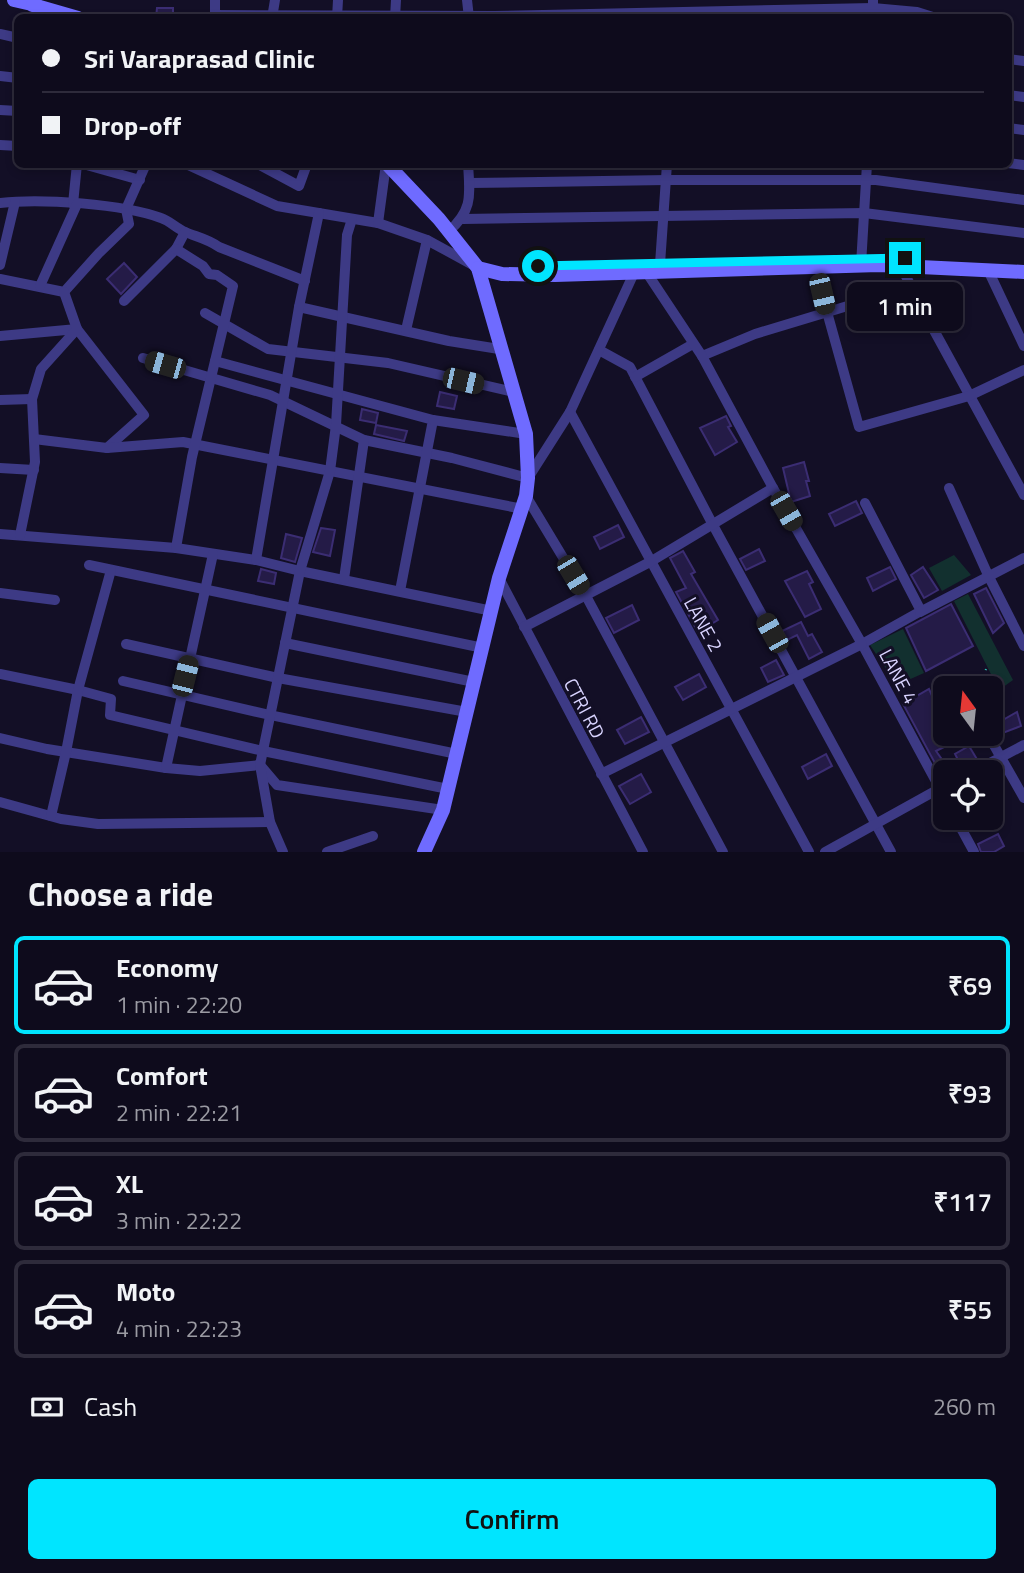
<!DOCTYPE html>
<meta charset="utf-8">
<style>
:root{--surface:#0e0b1c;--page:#171425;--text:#f1f3f6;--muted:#9b9ba3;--line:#2e2b3b;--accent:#00e5ff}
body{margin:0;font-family:"Titillium Web",sans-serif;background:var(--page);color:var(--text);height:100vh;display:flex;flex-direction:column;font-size:26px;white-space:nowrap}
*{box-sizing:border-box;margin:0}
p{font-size:23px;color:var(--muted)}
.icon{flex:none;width:38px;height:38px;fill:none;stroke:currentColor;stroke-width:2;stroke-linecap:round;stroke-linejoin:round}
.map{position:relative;height:852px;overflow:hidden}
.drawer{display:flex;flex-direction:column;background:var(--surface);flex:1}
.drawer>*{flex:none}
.guide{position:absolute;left:14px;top:14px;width:998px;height:154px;border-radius:10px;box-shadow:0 4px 10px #0003,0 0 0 2px var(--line);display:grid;align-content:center;height:154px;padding:0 28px;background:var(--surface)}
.needle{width:46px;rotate:345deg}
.tools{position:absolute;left:933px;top:676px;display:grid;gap:14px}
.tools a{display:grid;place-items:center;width:70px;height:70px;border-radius:10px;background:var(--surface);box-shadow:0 4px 10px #0003,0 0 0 2px var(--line);font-size:35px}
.end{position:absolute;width:32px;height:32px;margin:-16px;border:9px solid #00e5ff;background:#111;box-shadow:0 0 0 4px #111}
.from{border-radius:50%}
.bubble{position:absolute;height:49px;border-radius:10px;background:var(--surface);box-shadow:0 4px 10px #0003,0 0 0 2px var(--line);font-size:23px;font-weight:600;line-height:49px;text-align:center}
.car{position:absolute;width:21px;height:42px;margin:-21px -10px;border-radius:9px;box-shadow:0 0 5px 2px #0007;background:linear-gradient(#222 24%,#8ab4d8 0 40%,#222 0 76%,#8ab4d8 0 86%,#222 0)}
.guide b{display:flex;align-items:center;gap:24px;height:66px;font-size:26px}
.guide b+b{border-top:2px solid var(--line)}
.guide i{width:18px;height:18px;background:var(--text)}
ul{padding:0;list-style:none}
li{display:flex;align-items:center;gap:21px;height:98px;margin:0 14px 10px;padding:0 14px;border:4px solid var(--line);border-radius:10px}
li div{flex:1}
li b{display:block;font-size:26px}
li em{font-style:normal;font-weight:600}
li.on{border-color:var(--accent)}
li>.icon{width:63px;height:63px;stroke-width:1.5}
h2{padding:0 28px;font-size:32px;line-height:84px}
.pay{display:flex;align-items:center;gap:18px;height:77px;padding:0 28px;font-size:26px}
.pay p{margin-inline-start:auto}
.cta{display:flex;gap:14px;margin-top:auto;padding:14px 28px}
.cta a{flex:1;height:80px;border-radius:10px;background:var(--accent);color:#111;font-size:28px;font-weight:600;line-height:80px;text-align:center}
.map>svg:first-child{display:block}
.green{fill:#12302f}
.building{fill:#241b47;stroke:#3b2d73;stroke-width:2}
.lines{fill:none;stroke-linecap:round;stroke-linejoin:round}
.path{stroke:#2fb8b0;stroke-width:2;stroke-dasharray:3.5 5;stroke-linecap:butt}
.street{stroke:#3d3a85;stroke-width:10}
.secondary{stroke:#6f6bff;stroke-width:14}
.route{stroke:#00e5ff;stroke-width:9}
.labels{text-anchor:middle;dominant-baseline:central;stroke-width:6;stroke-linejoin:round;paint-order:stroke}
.street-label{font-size:19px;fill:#d9d4ff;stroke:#130f26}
</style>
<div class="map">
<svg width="1024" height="852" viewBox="0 0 1024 852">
<rect width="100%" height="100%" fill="#130f26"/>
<!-- green -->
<g class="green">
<polygon points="954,555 971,575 942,591 929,568"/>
<polygon points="968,594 1013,680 999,690 954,601"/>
<polygon points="903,629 924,673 897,685 870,645"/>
</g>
<!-- building -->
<g class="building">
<polygon points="157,8 173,8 173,18 156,18"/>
<polygon points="124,263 137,277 121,294 107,279"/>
<polygon points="440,392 457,396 454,409 437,406"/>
<polygon points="362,409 378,413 376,423 360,420"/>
<polygon points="726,416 731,426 728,427 737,442 715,455 700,428"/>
<polygon points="376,425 407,431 404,441 374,434"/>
<polygon points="804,462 809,481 806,481 810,496 791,502 783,468"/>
<polygon points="856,501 862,513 835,526 829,514"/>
<polygon points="618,525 624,537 600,549 594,537"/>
<polygon points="321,528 335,530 330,556 313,552"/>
<polygon points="286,534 302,538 295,562 281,558"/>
<polygon points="759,549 765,561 746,570 740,559"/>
<polygon points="683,551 695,572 691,574 718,620 698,632 676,592 686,588 670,558"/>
<polygon points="890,567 896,579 873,591 867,578"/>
<polygon points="923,567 938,590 924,598 911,575"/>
<polygon points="261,569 276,573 274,584 258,581"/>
<polygon points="807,571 813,582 809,584 821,609 805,617 785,581"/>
<polygon points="986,588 1004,623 993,633 974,594"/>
<polygon points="951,604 973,646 926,671 906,628"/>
<polygon points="632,605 639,620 614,633 606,618"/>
<polygon points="801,622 808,636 812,634 822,652 809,659 797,635 785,641 780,632"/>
<polygon points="776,660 784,675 768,682 761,668"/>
<polygon points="699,674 706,687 683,700 675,687"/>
<polygon points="929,689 937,707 945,703 945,733 952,743 936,751 943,761 936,765 903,704"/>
<polygon points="1017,712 1021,726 1000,734 996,724"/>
<polygon points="641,717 649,732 625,744 617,730"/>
<polygon points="969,746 978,761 964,772 955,754"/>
<polygon points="826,754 832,766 808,779 802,767"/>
<polygon points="641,774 651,792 630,804 619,786"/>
<polygon points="998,834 1004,846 994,852 981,852 978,844"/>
</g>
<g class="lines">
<!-- path -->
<polyline class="path" points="969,688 983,678 986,669"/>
<!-- street -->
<g class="street">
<polyline points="215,0 215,15"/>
<polyline points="467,0 469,18"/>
<polyline points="214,18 215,15 494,16 873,8 917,12 936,18"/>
<polyline points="272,18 275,0"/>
<polyline points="337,18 338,0"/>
<polyline points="395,18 396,0"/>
<polyline points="873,18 873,0"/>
<polyline points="0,34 18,38"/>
<polyline points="1008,59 1024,61"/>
<polyline points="0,76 18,78"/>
<polyline points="1008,95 1024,97"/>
<polyline points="0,110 18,111"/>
<polyline points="1008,128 1024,130"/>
<polyline points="0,145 18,146"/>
<polyline points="1008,163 1024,165"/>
<polyline points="83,164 140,180"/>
<polyline points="186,164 277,206 378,223 386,164"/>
<polyline points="258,164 299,186 307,164"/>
<polyline points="469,183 666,180 876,180 1024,200"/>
<path d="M0,203C41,198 123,204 161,218C170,221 176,228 185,232C197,237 208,239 219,247L305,281"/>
<polyline points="73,204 77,164"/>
<polyline points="463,219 864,213 1024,233"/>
<polyline points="378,223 427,240 473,265"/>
<path d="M448,232C473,210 470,196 468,164"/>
<polyline points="660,264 667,164"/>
<polyline points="0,265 15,202"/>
<polyline points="861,265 867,164"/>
<polyline points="901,266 918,301 1024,495"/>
<polyline points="988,270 1024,346"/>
<polyline points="0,279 64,292 99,253 129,224 126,209 146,164"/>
<polyline points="40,286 77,204"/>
<polyline points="822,294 859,427 969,396 1024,370"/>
<polyline points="124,301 176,249 185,232"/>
<polyline points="299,307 449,341 499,349"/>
<polyline points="205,313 268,349 388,363 514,392"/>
<polyline points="406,330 427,240"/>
<polyline points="0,336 77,329 144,415 107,448"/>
<polyline points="599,350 630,367 713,525 891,852"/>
<polyline points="702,356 755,334 864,301"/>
<polyline points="143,358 270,395 364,440 452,458 528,478 570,412 634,273"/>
<polyline points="215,361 433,420 400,591"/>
<polyline points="635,377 693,344"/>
<polyline points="0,400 32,399"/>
<polyline points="570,412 809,852"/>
<polyline points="433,420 526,434"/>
<polyline points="34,439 107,448 183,442 523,509"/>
<polyline points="0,468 34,470"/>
<polyline points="949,488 988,575 1024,646"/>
<polyline points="526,496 585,594 723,852"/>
<polyline points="865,503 921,611 862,644 945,798"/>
<polyline points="0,534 176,548 256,560 300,571 492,611"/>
<polyline points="20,535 35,462 32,399 41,369 77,329 64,292"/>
<polyline points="176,548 192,457 233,286 217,275 209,274 203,266 176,249"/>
<polyline points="256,560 299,307 319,213"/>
<polyline points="89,565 483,648"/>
<polyline points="499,578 643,852"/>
<polyline points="344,579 364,440"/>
<polyline points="0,593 55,600"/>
<polyline points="920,612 1024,558"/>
<polyline points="524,627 650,562 773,488"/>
<polyline points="285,643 474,682"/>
<polyline points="126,644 278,678 467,712"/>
<polyline points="0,674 78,690 111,699 110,715 263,751 448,789"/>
<polyline points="123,681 270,715 457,754"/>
<polyline points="987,733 1024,798"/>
<polyline points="0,738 47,749 166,768 200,771 260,765"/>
<polyline points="260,765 277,785 443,810"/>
<polyline points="166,768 213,554"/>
<polyline points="973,772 1024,745"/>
<polyline points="601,774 862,644 773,488 702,356 647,273"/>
<polyline points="0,802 61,819 98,824 270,822"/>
<polyline points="51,816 66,752 78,690 111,570"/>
<polyline points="955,817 974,852"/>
<polyline points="283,852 270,822 260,765 300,571 330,471 336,425 347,235 352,219"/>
<polyline points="327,852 373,836"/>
<polyline points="825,852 944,786"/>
</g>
<!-- secondary -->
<g class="secondary">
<polyline points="14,0 36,5"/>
<polyline points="33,5 78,18"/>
<polyline points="387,164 439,219 478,268 526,434 528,478 526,496 499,578 443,810 424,852"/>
<polyline points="478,268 502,274 555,275 879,265 1024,272"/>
</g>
</g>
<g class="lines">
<!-- route -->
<polyline class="route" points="538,266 905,258"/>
</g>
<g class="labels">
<!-- street labels -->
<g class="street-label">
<text transform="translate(704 624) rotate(61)">LANE 2</text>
<text transform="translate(899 676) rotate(62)">LANE 4</text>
<text transform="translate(585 708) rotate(62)">CTRI RD</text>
</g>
</g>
</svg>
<div class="tools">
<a><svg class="needle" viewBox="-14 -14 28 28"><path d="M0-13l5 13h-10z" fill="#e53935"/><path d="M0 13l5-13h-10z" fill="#9b9ba3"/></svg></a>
<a><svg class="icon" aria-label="locate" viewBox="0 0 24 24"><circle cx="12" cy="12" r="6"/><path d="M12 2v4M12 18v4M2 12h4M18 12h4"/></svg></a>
</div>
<i class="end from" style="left:538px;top:266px"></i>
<i class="end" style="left:905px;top:258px"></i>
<div class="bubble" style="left:847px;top:282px;width:116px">1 min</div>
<i class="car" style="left:822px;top:294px;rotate:167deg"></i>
<i class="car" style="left:165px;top:365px;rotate:286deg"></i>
<i class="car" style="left:463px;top:381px;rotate:103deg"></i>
<i class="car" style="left:786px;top:511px;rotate:150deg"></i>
<i class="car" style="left:573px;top:575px;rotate:149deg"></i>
<i class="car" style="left:772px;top:633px;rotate:331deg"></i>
<i class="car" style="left:185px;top:676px;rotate:14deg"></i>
<div class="guide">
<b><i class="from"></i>Sri Varaprasad Clinic</b>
<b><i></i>Drop-off</b>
</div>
</div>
<section class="drawer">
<h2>Choose a ride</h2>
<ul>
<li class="on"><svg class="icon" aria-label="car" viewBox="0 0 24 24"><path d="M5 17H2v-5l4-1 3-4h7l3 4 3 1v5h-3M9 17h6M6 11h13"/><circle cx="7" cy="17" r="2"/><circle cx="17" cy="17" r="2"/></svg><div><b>Economy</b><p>1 min · 22:20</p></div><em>₹69</em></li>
<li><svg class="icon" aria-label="car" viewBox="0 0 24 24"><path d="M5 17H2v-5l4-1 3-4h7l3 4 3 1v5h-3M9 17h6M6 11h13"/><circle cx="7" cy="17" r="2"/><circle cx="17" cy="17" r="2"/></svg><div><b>Comfort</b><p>2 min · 22:21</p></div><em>₹93</em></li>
<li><svg class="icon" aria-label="car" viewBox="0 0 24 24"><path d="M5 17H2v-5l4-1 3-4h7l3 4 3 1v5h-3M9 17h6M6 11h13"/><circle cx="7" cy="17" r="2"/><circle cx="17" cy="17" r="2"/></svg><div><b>XL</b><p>3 min · 22:22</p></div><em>₹117</em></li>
<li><svg class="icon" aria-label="car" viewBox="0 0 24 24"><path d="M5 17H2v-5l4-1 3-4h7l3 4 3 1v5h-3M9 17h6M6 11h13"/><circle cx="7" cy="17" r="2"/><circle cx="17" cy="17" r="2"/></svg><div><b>Moto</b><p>4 min · 22:23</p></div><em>₹55</em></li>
</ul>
<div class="pay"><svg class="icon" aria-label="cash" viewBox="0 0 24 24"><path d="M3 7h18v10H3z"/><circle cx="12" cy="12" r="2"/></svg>Cash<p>260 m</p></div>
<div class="cta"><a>Confirm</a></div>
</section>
